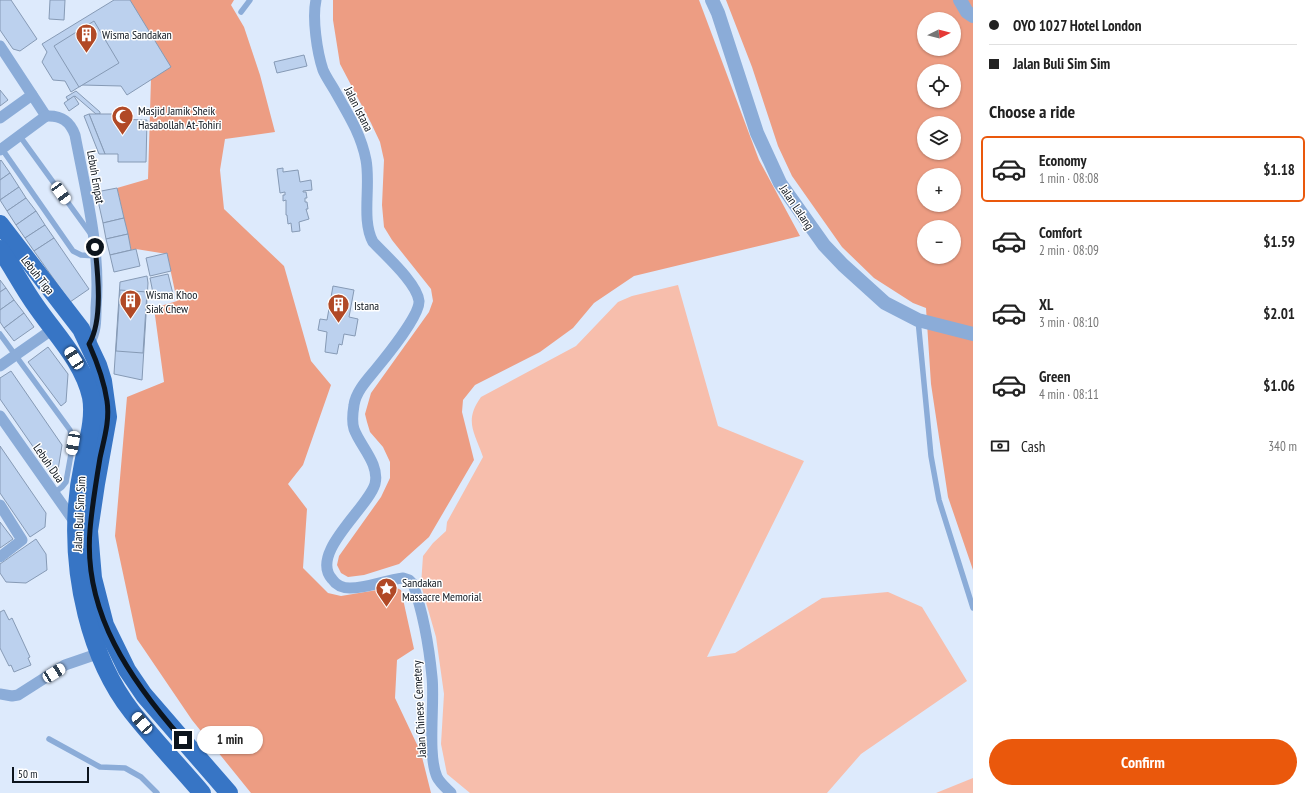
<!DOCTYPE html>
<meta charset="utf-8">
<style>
:root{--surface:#fff;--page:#f6f6f6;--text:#222;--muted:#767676;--line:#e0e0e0;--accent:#ea580c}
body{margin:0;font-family:"PT Sans Narrow",sans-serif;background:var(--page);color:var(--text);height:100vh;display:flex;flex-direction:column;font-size:15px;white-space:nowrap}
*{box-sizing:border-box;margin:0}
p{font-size:13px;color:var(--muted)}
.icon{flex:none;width:22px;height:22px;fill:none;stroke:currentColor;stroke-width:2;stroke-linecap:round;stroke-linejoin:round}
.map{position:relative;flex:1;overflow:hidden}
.sheet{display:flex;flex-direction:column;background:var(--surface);width:340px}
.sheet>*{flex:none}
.guide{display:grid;align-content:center;height:88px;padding:0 16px;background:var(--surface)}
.needle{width:26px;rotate:84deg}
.fabs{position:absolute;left:917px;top:12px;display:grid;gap:8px}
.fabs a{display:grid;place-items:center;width:44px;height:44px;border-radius:50%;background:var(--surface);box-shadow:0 1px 3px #0004;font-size:20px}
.scale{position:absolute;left:12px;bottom:10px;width:77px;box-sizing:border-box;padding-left:4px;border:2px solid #0c141d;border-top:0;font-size:11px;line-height:14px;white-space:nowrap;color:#0c141d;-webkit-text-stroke:3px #fff;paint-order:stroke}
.end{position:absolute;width:18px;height:18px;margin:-9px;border:5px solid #0c141d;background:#fff;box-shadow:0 0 0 2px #fff}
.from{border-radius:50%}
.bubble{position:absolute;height:28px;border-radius:14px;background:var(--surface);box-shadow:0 1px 3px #0004;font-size:13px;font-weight:700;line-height:28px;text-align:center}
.car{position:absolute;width:12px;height:24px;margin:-12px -6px;border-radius:5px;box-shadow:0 0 3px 1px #0007;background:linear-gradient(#fff 24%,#345 0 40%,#fff 0 76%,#345 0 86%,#fff 0)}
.guide b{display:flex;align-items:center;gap:14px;height:38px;font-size:15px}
.guide b+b{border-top:1px solid var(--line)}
.guide i{width:10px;height:10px;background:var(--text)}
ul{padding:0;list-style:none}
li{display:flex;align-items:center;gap:12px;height:66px;margin:0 8px 6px;padding:0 8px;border:2px solid transparent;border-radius:6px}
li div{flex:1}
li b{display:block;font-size:15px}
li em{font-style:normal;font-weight:700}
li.on{border-color:var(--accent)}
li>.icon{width:36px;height:36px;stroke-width:1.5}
h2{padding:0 16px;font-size:18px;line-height:48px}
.pay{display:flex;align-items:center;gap:10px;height:44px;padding:0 16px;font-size:15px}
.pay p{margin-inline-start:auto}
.primary-button{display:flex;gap:8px;margin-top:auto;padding:8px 16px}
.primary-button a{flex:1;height:46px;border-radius:24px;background:var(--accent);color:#fff;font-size:16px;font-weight:700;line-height:46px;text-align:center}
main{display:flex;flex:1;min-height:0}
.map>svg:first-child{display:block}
.green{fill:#f7beac}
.forest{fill:#ed9d83;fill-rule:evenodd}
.building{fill:#bcd1ee;stroke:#869ab5}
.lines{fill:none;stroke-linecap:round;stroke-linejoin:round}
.service{stroke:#8bacd8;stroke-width:5.5}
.minor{stroke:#8bacd8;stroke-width:11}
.tertiary{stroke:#8bacd8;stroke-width:14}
.primary{stroke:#3775c5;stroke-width:18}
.route{stroke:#0c141d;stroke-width:5}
.labels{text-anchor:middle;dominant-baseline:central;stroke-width:3;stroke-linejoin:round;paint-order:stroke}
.poi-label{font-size:12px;fill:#0c141d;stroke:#fff;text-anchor:start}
.street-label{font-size:12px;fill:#0c141d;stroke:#fff}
</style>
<main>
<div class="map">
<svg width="973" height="793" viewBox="0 0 973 793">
<rect width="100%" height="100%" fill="#ddeafc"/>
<!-- green -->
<g class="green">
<path d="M678,285L718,426L804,461L707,657L735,653L822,598L888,592L922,607L967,681L861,754L827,793H470L447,774L441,744L444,694L436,637L421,585L423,556L433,543L446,531L447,522L483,457C474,431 464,421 481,397L576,346L618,302L632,296Z"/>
<polygon points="973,778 973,793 936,793"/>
</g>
<!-- forest -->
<g class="forest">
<polygon points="130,0 234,0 231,5 244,27 260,75 275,132 225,139 220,170 224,209 284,266 311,361 331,385 303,465 288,484 307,509 303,568 328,593 341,596 395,587 401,590 414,649 397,660 395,698 421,753 431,793 251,793 192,720 137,639 115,536 127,397 164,382 154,308 177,301 167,254 136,249 131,250 117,188 148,179 151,79"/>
<polygon points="333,0 699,0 759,160 800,236 634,276 594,303 573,328 540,352 475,385 463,400 462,412 474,460 429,537 399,564 364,575 348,577 341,573 337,565 339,556 381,497 390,478 390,462 383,447 370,432 367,422 365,414 371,393 429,312 433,301 431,289 392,240 384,227 382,205 384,160 380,142 371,123 340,64 333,20"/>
<path d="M726,0H973V570L948,497L931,384L926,308L913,303L874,278L842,247L792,176L778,146L752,67ZM924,19H954V49H924ZM924,71H954V101H924ZM924,123H954V153H924ZM924,175H954V205H924ZM924,227H954V257H924Z"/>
</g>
<!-- building -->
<g class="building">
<polygon points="0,0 11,0 37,39 20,51 13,49 0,30"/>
<polygon points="50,0 65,0 64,20 49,19"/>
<polygon points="114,0 130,0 171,67 127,95 121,86 82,85 71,92 65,81 53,80 42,62 47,52 42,44"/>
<polygon points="94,21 119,63 79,87 54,46"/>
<polygon points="304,55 307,66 277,73 274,62"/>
<polygon points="0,90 8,100 0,106"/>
<polygon points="76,91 100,112 100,114 96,114 75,96 68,100 66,97"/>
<polygon points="74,96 79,104 69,111 64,103"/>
<polygon points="89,114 113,114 113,119 147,120 146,162 118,162 118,154 105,154"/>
<polygon points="89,114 105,154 99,154 84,116"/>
<polygon points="1,160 10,173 0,180 0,161"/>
<polygon points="283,168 283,172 298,170 300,182 311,180 312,190 303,191 303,192 306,192 307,198 305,198 305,202 307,202 308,209 306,209 309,219 299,222 300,231 292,232 291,223 288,224 287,215 286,215 286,200 283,201 283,195 285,195 285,192 280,193 277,169"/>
<polygon points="10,173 19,187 0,200 0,180"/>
<polygon points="19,187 26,198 7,211 0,200"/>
<polygon points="117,188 124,218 103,223 96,192"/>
<polygon points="26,198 36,211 16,225 7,211"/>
<polygon points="36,211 45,225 25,238 16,225"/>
<polygon points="124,218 128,234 106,239 103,223"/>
<polygon points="45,225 54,238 34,251 25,238"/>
<polygon points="128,234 131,250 110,255 106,239"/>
<polygon points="54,238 89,289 70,302 34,251"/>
<polygon points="136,249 140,266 114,272 110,255"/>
<polygon points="167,253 171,271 150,276 146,258"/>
<polygon points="168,274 173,294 154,298 150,278"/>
<polygon points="147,276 148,283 142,380 114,374 120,282"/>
<polygon points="0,280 6,288 0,292"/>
<polygon points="333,286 354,290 349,317 358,319 355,336 344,334 342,345 339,344 337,354 325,352 327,332 318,330 320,319 327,320"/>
<polygon points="6,288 14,300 0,310 0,292"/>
<polygon points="120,290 147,292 143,353 116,351"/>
<polygon points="14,300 24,313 4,328 0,322 0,310"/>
<polygon points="24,313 34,327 14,341 4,328"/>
<polygon points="48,347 68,374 66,402 61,406 28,362"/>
<polygon points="11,371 62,445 58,470 52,474 0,399 0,378"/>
<polygon points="0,446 46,513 45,527 30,537 0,493"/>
<polygon points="0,522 13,539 0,548"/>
<polygon points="36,539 46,554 47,570 26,583 6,582 0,573 0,564"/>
<polygon points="4,610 9,620 12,618 30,657 28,658 31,665 14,672 11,665 9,666 0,648 0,612"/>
</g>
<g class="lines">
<!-- service -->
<g class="service">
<polyline points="241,12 250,0"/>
<polyline points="19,135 90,233"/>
<polyline points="2,149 73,251 81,255 96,256"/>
<polyline points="918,320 931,456 939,500 973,608"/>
<polyline points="0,334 70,430 73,443 66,482 62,487 54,493"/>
<polyline points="49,739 100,767 125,768 141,777 157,793"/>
</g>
<!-- minor -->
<g class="minor">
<path d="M316,0C312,18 317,52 323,70C326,77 331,84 335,91C348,114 361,134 366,160C371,186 361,220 373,242C385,255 417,283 419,301C420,315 386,357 376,369C368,379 356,391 354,405C353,411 352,423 354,429C360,446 380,464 375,484C368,508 309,553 332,579C336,585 342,588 350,588C368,588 385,580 403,578L409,580L413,584C423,613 429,646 432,677C435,703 427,754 437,777C440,783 446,788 451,793"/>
<polyline points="0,46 46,116"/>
<path d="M46,116C61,115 70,121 75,135C86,193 101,250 96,308C96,321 96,332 89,344"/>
<polyline points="0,118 32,95"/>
<polyline points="0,150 46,116"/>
<polyline points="0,366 53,329"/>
<polyline points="0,416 76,524"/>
<polyline points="0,505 22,540 0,557"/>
<polyline points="0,694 12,696 18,695 65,665 100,653"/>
</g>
<!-- tertiary -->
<g class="tertiary">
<polyline points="712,0 718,13 757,133 780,183 824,245 843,265 885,303 918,320 973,334"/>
<polyline points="960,0 967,12 973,16"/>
</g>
<!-- primary -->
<g class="primary">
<polyline points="0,224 81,329 98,365 103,381 108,417 96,484 89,531 93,578 105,625 127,670 144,695 229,793"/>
<path d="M0,249C13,268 23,288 36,306C56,335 83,362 91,397C95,419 87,443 83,464C80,478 78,492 77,506C72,575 89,657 132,712C154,740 179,766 202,793"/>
</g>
</g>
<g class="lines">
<!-- route -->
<path class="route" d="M95,247C98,274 103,321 89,344C97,362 104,380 107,401C110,420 104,439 100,458C96,482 92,506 90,530C83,613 131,681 183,740"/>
</g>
<!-- icons -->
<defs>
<symbol id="building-pin" viewBox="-11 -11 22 30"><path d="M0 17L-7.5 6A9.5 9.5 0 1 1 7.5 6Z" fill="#b14926" stroke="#fff"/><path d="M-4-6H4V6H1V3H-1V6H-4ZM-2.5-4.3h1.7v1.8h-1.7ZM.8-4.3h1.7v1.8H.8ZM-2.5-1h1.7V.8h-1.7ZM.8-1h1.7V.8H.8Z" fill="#fff"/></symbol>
<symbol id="mosque-pin" viewBox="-11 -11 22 30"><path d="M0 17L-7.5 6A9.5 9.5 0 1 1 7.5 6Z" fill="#b14926" stroke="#fff"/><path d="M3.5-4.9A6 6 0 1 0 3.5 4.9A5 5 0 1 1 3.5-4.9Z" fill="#fff"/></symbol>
<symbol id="sight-pin" viewBox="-11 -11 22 30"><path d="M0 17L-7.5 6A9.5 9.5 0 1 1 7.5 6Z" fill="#b14926" stroke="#fff"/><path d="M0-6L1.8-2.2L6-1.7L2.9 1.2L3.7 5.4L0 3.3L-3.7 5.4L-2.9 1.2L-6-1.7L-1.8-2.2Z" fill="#fff"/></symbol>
</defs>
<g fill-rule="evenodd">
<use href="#building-pin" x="74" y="22" width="25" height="34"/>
<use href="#mosque-pin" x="110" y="104" width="25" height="34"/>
<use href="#building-pin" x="118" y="288" width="25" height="34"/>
<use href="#building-pin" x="326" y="292" width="25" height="34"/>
<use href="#sight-pin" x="374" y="576" width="25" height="34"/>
</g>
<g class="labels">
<!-- poi labels -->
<g class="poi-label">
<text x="102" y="34">Wisma Sandakan</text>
<text x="138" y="110">Masjid Jamik Sheik<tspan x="138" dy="14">Hasabollah At-Tohiri</tspan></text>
<text x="146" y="294">Wisma Khoo<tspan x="146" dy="14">Siak Chew</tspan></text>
<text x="354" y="305">Istana</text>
<text x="402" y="582">Sandakan<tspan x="402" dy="14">Massacre Memorial</tspan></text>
</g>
<!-- street labels -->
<g class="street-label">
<text transform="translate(359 109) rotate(63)">Jalan Istana</text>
<text transform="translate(96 177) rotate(80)">Lebuh Empat</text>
<text transform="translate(797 207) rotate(56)">Jalan Lalang</text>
<text transform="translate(38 275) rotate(52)">Lebuh Tiga</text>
<text transform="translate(49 463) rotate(55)">Lebuh Dua</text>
<text transform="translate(79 514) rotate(-87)">Jalan Buli Sim Sim</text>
<text transform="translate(419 709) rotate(-93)">Jalan Chinese Cemetery</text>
</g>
</g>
</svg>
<div class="fabs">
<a><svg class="needle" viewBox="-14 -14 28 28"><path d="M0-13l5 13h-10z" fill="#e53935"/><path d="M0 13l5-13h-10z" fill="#767676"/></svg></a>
<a><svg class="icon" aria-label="locate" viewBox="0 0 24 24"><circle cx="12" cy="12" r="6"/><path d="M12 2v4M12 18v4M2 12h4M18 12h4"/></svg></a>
<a><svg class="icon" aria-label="layers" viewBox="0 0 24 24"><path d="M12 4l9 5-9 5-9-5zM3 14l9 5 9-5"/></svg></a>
<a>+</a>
<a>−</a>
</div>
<div class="scale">50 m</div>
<i class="end from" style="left:95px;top:247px"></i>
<i class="end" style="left:183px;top:740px"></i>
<div class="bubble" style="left:197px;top:726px;width:66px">1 min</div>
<i class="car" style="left:61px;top:193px;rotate:144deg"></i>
<i class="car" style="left:74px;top:358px;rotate:327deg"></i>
<i class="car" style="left:73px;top:443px;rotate:190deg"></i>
<i class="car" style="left:54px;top:673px;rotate:58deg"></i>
<i class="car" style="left:142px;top:723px;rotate:319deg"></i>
</div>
<section class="sheet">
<div class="guide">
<b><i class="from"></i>OYO 1027 Hotel London</b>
<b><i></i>Jalan Buli Sim Sim</b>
</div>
<h2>Choose a ride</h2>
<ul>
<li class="on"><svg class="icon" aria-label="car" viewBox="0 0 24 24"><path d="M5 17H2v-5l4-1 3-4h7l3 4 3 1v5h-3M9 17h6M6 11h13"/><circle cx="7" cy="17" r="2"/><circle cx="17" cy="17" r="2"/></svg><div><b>Economy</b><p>1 min · 08:08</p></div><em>$1.18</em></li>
<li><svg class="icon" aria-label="car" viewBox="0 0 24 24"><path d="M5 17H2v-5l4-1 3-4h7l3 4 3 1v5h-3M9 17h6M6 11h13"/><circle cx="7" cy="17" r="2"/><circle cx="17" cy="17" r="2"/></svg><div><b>Comfort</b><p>2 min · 08:09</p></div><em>$1.59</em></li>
<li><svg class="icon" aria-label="car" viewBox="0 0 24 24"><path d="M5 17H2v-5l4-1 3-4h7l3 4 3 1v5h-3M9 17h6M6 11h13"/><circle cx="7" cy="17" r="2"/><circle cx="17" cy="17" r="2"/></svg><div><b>XL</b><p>3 min · 08:10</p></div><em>$2.01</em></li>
<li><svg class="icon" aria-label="car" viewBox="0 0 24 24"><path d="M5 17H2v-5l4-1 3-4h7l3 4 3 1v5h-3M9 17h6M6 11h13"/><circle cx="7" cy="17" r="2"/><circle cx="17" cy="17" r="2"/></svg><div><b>Green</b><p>4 min · 08:11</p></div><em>$1.06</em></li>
</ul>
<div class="pay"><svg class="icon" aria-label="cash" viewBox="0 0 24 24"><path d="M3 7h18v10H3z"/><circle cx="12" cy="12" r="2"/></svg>Cash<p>340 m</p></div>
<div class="primary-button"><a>Confirm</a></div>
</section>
</main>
